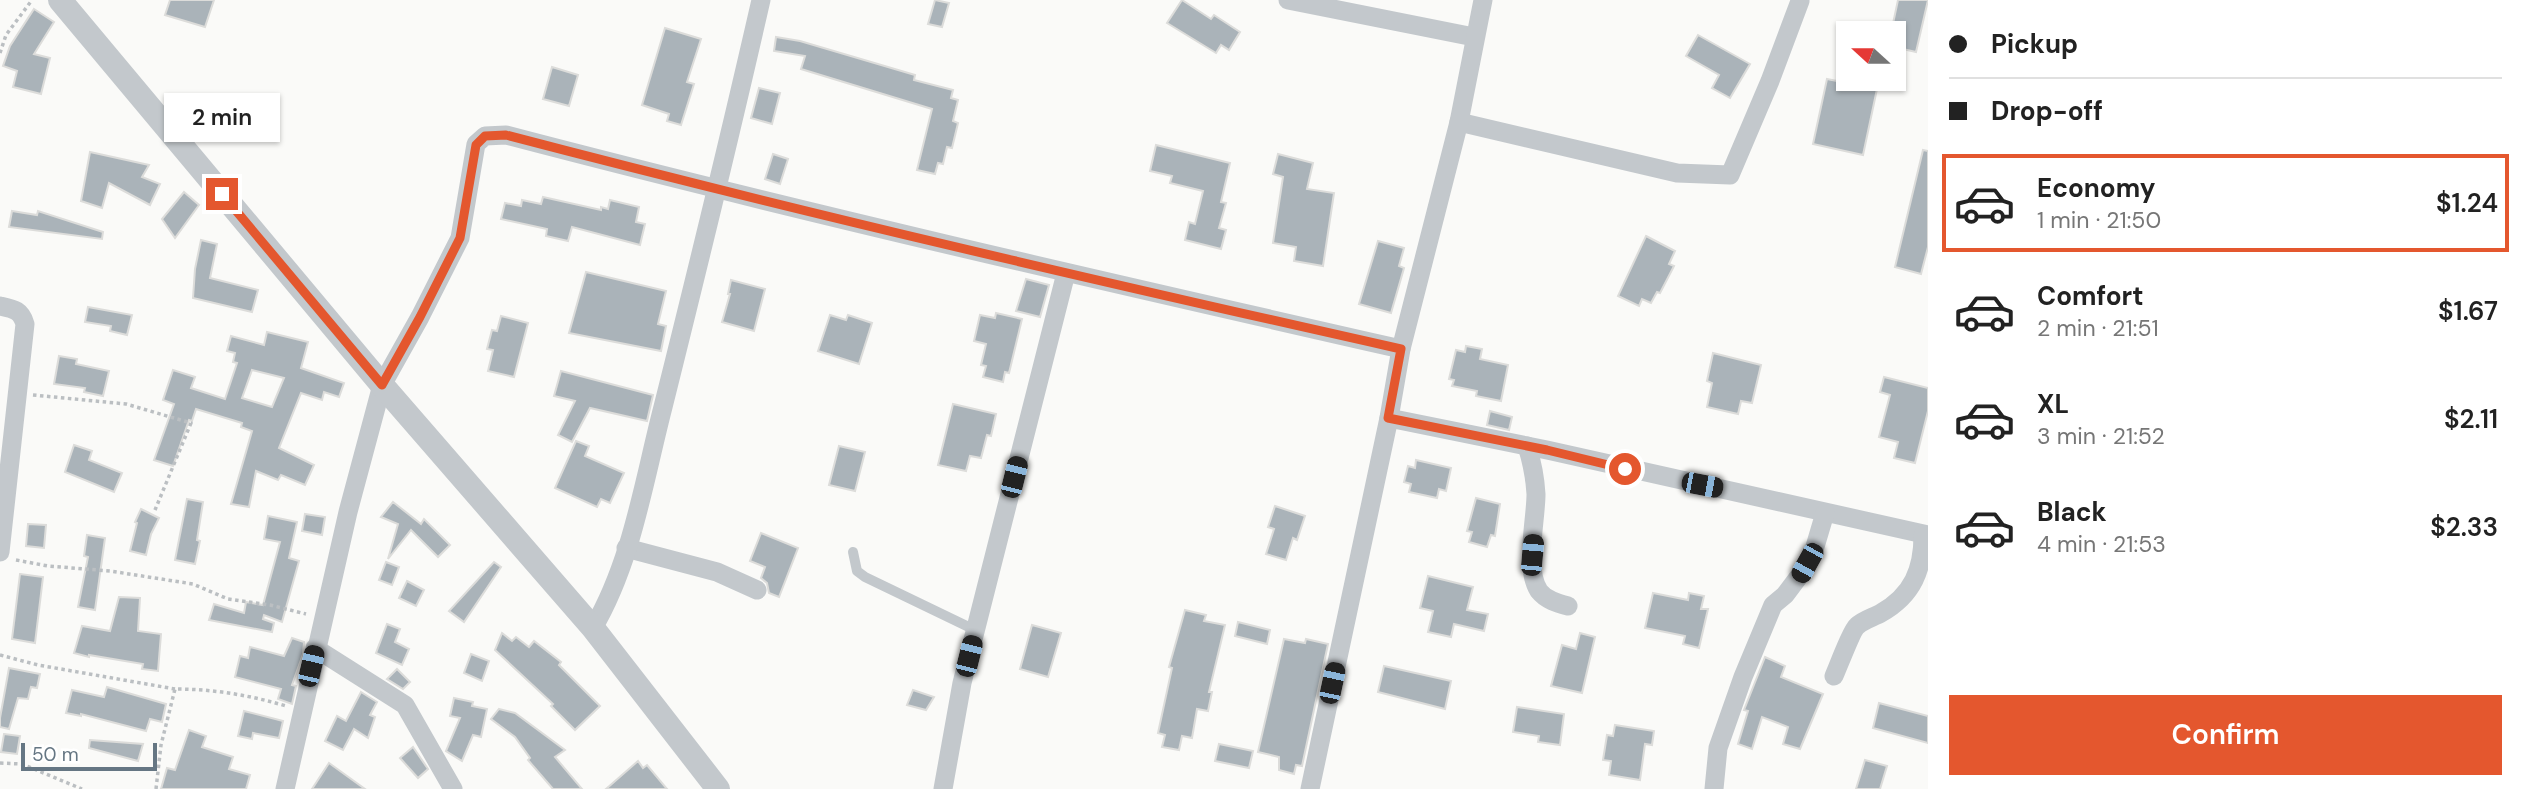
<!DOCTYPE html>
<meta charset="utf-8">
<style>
:root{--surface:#fff;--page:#f2f2f2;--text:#222;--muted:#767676;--line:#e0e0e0;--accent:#e4572e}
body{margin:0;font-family:"DM Sans",sans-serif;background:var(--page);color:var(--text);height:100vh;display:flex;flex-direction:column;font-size:26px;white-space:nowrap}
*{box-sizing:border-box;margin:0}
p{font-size:23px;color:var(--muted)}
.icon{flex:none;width:38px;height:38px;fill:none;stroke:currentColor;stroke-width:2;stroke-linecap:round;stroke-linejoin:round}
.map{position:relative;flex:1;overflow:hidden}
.details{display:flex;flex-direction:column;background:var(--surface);width:595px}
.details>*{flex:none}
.banner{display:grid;align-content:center;height:154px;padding:0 21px;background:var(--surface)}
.needle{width:46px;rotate:291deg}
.fabs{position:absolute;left:1836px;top:21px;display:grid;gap:14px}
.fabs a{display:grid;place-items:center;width:70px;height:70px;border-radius:0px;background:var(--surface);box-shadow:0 2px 5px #0004;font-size:35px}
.scale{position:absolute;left:21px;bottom:18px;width:136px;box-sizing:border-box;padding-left:7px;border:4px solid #657683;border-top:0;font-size:19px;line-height:24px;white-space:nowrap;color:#657683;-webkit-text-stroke:5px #fff;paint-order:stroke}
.end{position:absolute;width:32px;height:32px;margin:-16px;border:9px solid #e4572e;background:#fff;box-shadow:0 0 0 4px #fff}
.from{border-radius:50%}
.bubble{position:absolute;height:49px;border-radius:0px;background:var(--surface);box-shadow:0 2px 5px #0004;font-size:23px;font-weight:600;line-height:49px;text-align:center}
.car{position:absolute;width:21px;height:42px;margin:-21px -10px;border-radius:9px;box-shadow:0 0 5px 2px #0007;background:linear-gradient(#222 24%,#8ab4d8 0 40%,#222 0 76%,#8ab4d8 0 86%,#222 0)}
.banner b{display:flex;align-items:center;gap:24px;height:66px;font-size:26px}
.banner b+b{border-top:2px solid var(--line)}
.banner i{width:18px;height:18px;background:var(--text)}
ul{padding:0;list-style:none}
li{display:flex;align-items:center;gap:21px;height:98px;margin:0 14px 10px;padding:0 7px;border:4px solid transparent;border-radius:0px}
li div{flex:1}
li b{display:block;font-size:26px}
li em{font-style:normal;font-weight:600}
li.active{border-color:var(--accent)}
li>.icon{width:63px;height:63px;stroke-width:1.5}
.button{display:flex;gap:14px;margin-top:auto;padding:14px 21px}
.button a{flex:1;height:80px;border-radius:0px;background:var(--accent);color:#fff;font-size:28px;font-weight:600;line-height:80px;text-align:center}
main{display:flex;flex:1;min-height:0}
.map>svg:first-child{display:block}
.building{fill:#aab3b9;stroke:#dcdcda;stroke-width:2;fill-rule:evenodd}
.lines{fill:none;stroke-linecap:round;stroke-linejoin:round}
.path{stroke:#bbbfc2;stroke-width:3.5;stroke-dasharray:3.5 3.5;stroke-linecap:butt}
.service{stroke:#c3c8cc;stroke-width:10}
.minor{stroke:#c3c8cc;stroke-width:19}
.tertiary{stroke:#c3c8cc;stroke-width:24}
.route{stroke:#e4572e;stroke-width:9}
</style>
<main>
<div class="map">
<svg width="1928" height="789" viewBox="0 0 1928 789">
<rect width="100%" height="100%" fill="#fafaf8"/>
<!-- building -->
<g class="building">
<polygon points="170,0 214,0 205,27 165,15"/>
<polygon points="935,0 949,3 942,27 928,24"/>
<polygon points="1182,0 1211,19 1214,15 1240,32 1229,50 1221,45 1216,53 1167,23"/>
<polygon points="1898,0 1928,0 1916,52 1894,47 1894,33 1891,33"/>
<polygon points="34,9 54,22 34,54 50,58 41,94 13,87 17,71 3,66 10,46"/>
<polygon points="665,28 701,39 687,82 694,84 681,125 667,121 669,114 642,105"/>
<polygon points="1698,35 1750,64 1730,98 1712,88 1719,75 1686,56"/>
<polygon points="776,37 800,41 915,75 914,80 953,90 951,98 958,100 953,121 958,123 952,148 947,147 943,164 938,163 935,174 917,170 932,109 801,69 805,56 774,51"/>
<polygon points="552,67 578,75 569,106 543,99"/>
<polygon points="1827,79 1877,89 1863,155 1813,144"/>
<polygon points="759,88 780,93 772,124 751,118"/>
<polygon points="1156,145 1230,163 1221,202 1226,203 1219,228 1226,230 1221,249 1185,240 1189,222 1195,224 1203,191 1170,183 1172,176 1150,171"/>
<polygon points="1923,150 1928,151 1928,247 1921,274 1895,267"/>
<polygon points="90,152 149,165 142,177 160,184 150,205 109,183 102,208 81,201"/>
<polygon points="773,154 788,159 780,184 765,179"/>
<polygon points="1278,154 1313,163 1307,189 1334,193 1323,266 1294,261 1296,247 1273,243 1283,177 1273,174"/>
<polygon points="184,192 199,205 175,238 162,219"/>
<polygon points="543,197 601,210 601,207 608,209 610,200 639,207 636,222 645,224 640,245 572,227 568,241 546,236 547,229 501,219 505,203 521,206 522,200 541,204"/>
<polygon points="12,211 37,215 38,211 103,232 102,239 9,227"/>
<polygon points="1646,236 1675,251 1669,264 1674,266 1660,293 1657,292 1651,303 1642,299 1639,306 1618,296"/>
<polygon points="201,240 217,244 210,278 258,290 252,312 193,298 195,269"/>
<polygon points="1378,241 1404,248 1399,266 1404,268 1391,313 1359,304"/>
<polygon points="586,272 666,291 658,324 666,326 661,351 569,333"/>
<polygon points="1026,279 1049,285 1040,317 1016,311"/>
<polygon points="731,280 765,289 754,331 722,322 730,294 728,294"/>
<polygon points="88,307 132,315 127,335 110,331 111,326 85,322"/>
<polygon points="996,313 1022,319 1009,373 1005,372 1003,382 983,377 986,366 981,365 986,344 974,341 980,315 995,318"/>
<polygon points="830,315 846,320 848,315 872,323 859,364 818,351"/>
<polygon points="501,316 528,323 514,377 488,371 493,350 487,349 492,330 497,331"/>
<path d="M267,332L308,342L301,368L344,383L339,397L324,392L322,400L301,393L279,448L314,465L305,485L281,475L278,480L256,471L249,507L231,504L252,431L241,427L242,423L196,409L192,421L189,420L173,466L154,460L174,404L163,400L173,370L195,377L191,388L225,399L237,363L233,362L235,353L227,351L231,336L264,345ZM252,370L284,378L272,407L242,398Z"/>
<polygon points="1466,346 1482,349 1480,359 1508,365 1501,401 1476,396 1477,391 1452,386 1454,380 1449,379 1456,350 1465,352"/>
<polygon points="1713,353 1761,365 1752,403 1741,401 1738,414 1707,407 1712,383 1707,381"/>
<polygon points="59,356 77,359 76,364 109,371 103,396 84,392 85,388 54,384"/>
<polygon points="561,371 653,395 647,421 590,408 572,442 558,435 575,401 554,396"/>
<polygon points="1884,377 1928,388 1928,411 1915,463 1894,458 1898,442 1879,437 1890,395 1880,392"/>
<polygon points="953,404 996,414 991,436 987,435 981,458 970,456 966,471 938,465"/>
<polygon points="1490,411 1512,417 1509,430 1487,425"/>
<polygon points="576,441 589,446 585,456 624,473 610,503 601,499 597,507 555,488"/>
<polygon points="74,445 92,451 89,460 122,473 114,492 65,472"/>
<polygon points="839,446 865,452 855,491 829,485"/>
<polygon points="1416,460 1451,468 1446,491 1439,489 1437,498 1409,492 1411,484 1404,482 1408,466 1415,468"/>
<polygon points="1476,498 1500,504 1495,536 1491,535 1487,547 1469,542 1472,532 1467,531"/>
<polygon points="187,499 203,502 197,540 200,541 195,564 175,560"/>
<polygon points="393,502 421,524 424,519 450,545 438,557 411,530 388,559 398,524 381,517"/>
<polygon points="1275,506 1305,516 1297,540 1293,538 1286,560 1266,554 1274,529 1268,527"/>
<polygon points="141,509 159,518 151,534 146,555 130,551 137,523 135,522"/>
<polygon points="305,514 325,517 322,535 302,531"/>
<polygon points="268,516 297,522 289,558 299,561 282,622 264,615 263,619 274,623 272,632 209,620 214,604 244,613 246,602 263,605 280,542 264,539"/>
<polygon points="28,524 46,525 44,548 26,546"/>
<polygon points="761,533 798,548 779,597 769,593 767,583 761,578 765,567 750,561"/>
<polygon points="87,535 105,538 95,610 78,607 88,557 84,556"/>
<polygon points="386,562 399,567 392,585 379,580"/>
<polygon points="494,562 501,567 464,622 449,611"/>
<polygon points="20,574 43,577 35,643 12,639"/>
<polygon points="1428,576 1473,587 1467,610 1488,614 1484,631 1454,624 1451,637 1428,632 1433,611 1420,608"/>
<polygon points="407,581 424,590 416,606 399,598"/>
<polygon points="1653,593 1688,600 1689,593 1704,596 1701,609 1708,609 1699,648 1683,644 1685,636 1645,628"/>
<polygon points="119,597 140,598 138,631 161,634 158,671 142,669 143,664 89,655 89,657 74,653 82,626 110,631"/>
<polygon points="1185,610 1206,615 1204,621 1225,625 1209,692 1212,692 1208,711 1197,709 1192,738 1182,736 1179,750 1162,747 1165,735 1158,733 1172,668 1169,667"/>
<polygon points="1238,622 1270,630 1267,644 1235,636"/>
<polygon points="387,624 400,629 395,642 409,649 402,665 376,653"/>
<polygon points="1032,625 1061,633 1048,677 1020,669"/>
<polygon points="502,633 512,641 516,637 529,647 534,641 561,662 559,665 600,706 575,730 551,706 553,704 495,650"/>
<polygon points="1580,633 1595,637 1582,693 1551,686 1562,645 1576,649"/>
<polygon points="292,638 304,642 303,654 292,685 296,686 292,704 278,699 281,689 235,677 240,656 248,658 250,647 284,656"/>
<polygon points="1284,639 1305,643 1306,639 1328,644 1302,766 1296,765 1294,774 1279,770 1279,757 1258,752"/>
<polygon points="471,654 489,661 482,681 464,673"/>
<polygon points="1765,657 1785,666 1781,677 1823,694 1800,749 1783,744 1788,727 1762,717 1752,749 1738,744 1748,711 1744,710"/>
<polygon points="1384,666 1451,681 1445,709 1378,692"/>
<polygon points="9,668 40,674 37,688 31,687 28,699 18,698 9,729 0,727 0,718"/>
<polygon points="397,669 410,682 403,689 387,679"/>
<polygon points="107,687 166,704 162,722 150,719 146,731 81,714 81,716 66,713 72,690 104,697"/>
<polygon points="913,690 934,697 926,710 907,705"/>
<polygon points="361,692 377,702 370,715 375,717 368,738 354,729 343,750 325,741 337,716 346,721"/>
<polygon points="454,698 473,702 472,706 487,709 481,737 473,735 462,761 446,751 460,718 450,716"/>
<polygon points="1879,703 1928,716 1928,743 1873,728"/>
<polygon points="1517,707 1564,714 1560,745 1538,742 1539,736 1513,732"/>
<polygon points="499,709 515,713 565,750 555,757 582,789 553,789 528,760 530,758 515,737 491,719"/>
<polygon points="244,711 283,721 279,738 253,733 252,739 238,736"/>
<polygon points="1615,725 1654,731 1652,745 1645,744 1640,780 1609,775 1611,761 1603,760 1607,735 1613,736"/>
<polygon points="189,730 206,736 202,747 233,757 229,769 250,775 246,789 161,789 167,768 175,770"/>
<polygon points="4,734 20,736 17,754 1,752"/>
<polygon points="90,740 143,744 138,761 89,748"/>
<polygon points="1219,744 1253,751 1249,768 1215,761"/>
<polygon points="413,747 428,769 418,778 400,758"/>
<polygon points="1865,760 1887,766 1880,789 1856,789"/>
<polygon points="638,761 643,768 647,765 667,789 606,789"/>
<polygon points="329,763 365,789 312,789"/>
</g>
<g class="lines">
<!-- path -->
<g class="path">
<polyline points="0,53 6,35 32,0"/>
<polyline points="33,395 126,404 191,423 155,510"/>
<polyline points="16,560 48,566 110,571 193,584 228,599 270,605 306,614"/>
<polyline points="0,655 38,665 175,689"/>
<polyline points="0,763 22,764 82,789"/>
<path d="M156,789L161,745L175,689C213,689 249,695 286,706"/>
</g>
<!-- service -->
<polyline class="service" points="853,552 857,571 865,577 975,630"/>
<!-- minor -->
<g class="minor">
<polyline points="1288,0 1474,37"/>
<polyline points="1459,122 1677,173 1730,175 1770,81 1800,1"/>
<path d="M0,306C14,309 21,310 25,324L0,552"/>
<polyline points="1389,418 1547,450 1928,535"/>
<path d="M1527,446C1532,462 1535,477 1536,494C1536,521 1524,568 1539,591C1546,600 1557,603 1568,606"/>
<polyline points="626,548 717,572 757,590"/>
<path d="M593,628C632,562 644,480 663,407C697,271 730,136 761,0"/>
<polyline points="315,648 405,705 453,789"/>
<path d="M1834,676C1838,667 1852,630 1857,626C1863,620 1874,617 1881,613C1913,595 1923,569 1923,535"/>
<path d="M285,789L348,512L382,385L420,317L460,238L476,144L485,136L506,135C803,213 1102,281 1401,349"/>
<polyline points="943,789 962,683 1066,273"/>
<polyline points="1310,789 1389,418 1401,349 1459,122 1483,0"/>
<polyline points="1714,789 1718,748 1743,677 1773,605 1785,595 1800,575 1814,550 1825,513"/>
</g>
<!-- tertiary -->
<polyline class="tertiary" points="60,0 382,385 593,628 718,789"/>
</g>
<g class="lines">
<!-- route -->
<path class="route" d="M222,194L382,385L420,317L460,238L476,145L485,136L506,135C803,213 1102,282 1401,349L1388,418L1547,450L1625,469"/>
</g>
</svg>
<div class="fabs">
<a><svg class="needle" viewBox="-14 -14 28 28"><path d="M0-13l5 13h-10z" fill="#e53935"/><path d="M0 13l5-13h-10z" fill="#767676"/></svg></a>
</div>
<div class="scale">50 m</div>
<i class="end from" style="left:1625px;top:469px"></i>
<i class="end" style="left:222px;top:194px"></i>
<div class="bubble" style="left:164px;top:93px;width:116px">2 min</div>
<i class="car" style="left:1014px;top:477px;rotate:14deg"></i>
<i class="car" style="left:1702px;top:485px;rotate:101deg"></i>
<i class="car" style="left:1532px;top:555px;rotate:5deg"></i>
<i class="car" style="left:1807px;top:563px;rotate:209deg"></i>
<i class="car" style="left:969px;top:656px;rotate:14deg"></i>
<i class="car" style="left:311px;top:666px;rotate:13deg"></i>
<i class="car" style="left:1332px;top:683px;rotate:12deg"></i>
</div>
<section class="details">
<div class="banner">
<b><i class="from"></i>Pickup</b>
<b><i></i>Drop-off</b>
</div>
<ul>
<li class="active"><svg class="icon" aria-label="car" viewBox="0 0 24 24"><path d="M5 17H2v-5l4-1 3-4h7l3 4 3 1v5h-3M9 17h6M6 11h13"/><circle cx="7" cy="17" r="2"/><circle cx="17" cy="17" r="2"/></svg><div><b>Economy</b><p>1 min · 21:50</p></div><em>$1.24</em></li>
<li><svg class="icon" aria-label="car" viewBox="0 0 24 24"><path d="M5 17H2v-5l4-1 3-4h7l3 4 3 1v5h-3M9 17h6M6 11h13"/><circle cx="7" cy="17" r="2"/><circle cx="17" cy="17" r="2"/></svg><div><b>Comfort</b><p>2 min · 21:51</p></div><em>$1.67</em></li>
<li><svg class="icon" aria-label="car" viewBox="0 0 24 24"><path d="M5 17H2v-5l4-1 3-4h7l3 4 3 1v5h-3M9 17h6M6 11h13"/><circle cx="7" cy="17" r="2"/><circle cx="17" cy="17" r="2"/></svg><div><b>XL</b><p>3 min · 21:52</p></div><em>$2.11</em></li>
<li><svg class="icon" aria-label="car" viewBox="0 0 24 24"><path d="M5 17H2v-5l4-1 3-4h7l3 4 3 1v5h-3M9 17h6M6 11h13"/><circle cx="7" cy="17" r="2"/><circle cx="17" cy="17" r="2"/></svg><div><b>Black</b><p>4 min · 21:53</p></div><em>$2.33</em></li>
</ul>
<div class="button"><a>Confirm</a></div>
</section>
</main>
